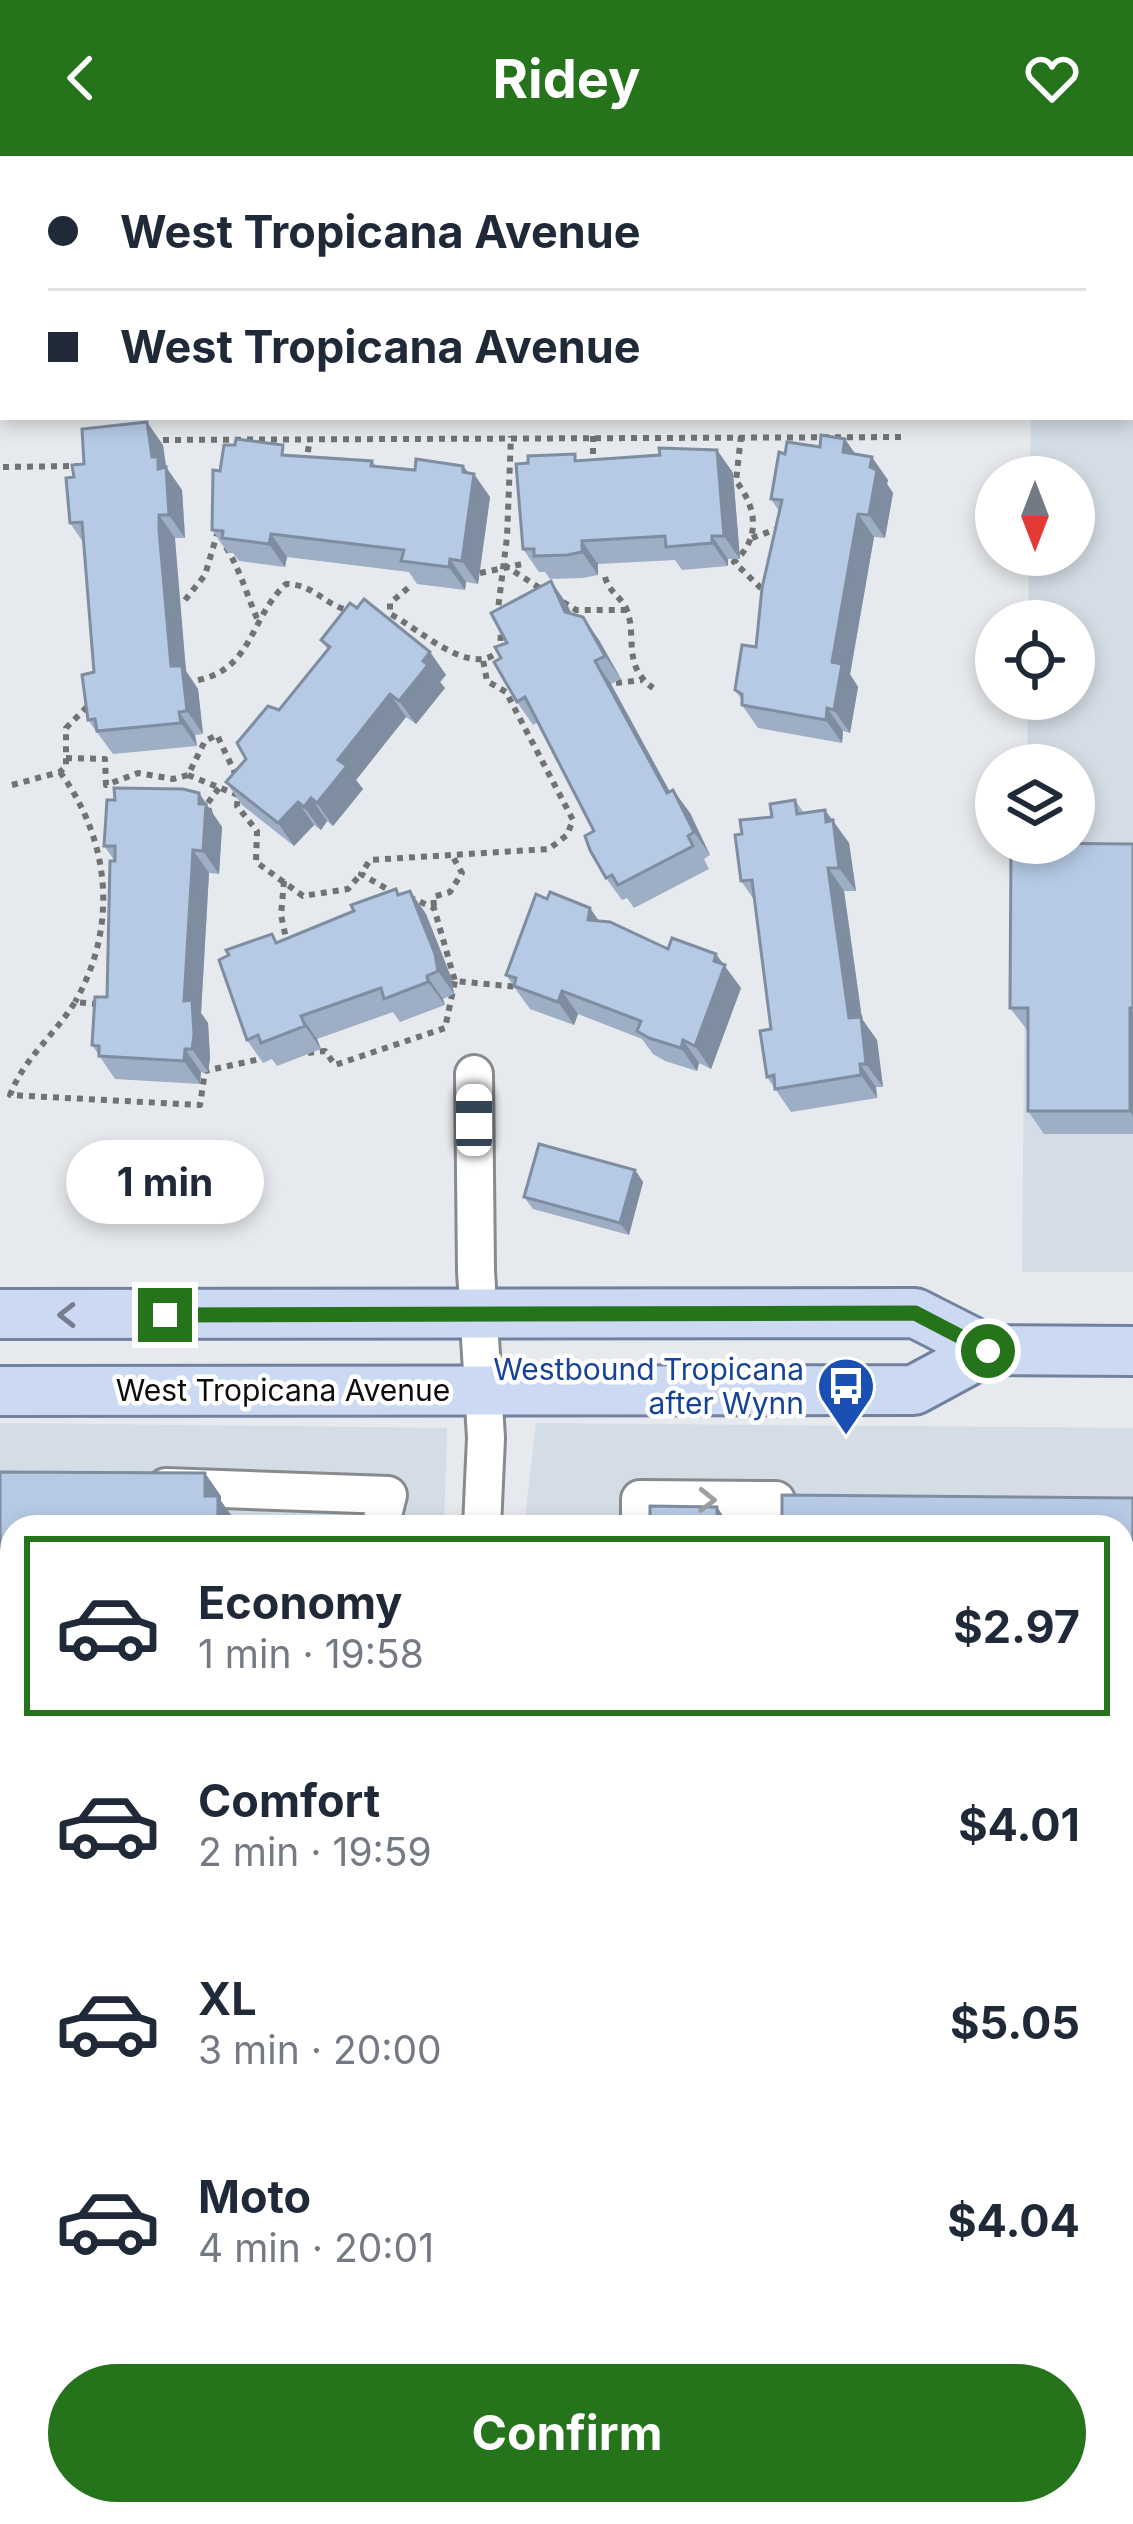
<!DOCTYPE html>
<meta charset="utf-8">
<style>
:root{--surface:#fff;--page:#f2f2f3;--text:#1f2937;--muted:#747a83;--line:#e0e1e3;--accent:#25741b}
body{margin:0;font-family:Inter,sans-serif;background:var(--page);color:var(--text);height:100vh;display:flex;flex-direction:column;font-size:45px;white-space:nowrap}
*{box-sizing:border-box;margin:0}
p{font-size:39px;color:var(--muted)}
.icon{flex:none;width:66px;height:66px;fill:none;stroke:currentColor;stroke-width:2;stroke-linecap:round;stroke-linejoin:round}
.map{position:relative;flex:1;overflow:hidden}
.panel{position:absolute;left:0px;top:1359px;width:1134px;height:1011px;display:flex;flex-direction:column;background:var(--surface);border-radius:36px 36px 0 0;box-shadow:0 6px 18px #0003}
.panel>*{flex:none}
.guide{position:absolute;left:0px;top:0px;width:1134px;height:264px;box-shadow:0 6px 18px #0003;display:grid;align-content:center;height:264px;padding:0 48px;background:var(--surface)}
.needle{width:78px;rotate:180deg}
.fabs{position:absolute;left:975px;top:300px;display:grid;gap:24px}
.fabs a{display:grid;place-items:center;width:120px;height:120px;border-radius:50%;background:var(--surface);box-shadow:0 6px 18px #0003;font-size:60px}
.end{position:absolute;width:54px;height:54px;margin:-27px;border:15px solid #25741b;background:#fff;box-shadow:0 0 0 6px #fff}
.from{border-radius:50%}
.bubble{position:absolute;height:84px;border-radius:42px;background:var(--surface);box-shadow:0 6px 18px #0003;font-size:39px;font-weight:700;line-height:84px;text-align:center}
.car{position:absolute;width:36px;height:72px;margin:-36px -18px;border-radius:15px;box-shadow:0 0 9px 3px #0007;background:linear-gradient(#fff 24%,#345 0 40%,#fff 0 76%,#345 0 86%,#fff 0)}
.guide b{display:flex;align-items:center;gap:42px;height:114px;font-size:45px}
.guide b+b{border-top:3px solid var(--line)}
.guide i{width:30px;height:30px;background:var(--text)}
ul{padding:21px 0 0;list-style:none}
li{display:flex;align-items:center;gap:36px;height:180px;margin:0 24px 18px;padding:0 24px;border:6px solid transparent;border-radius:0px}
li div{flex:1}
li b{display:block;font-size:45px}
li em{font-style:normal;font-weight:700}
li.on{border-color:var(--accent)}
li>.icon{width:108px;height:108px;stroke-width:1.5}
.action{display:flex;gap:24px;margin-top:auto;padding:24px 48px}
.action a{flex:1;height:138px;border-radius:72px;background:var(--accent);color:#fff;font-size:48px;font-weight:700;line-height:138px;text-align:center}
header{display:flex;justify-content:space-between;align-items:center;height:156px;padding:0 48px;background:var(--accent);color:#fff;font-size:54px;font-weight:700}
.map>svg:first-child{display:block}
.built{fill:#d4dce6}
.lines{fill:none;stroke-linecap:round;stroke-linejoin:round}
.minor-casing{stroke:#888b8e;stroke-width:42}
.major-casing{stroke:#72819e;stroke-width:54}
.path{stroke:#707274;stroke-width:6;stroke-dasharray:6 6;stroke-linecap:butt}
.minor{stroke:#fff;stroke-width:36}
.major{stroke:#cbd9f3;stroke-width:48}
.wall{fill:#9daec5}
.shaded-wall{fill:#7f8da0}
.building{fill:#b6cae5;stroke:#7f8da0;stroke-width:3}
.oneway{stroke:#757d8c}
.oneway2{stroke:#9e9e9f}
.route{stroke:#25741b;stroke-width:15}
.labels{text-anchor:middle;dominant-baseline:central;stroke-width:9;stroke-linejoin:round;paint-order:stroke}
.transit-label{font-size:30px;fill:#164399;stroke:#fff;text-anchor:end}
.street-label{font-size:30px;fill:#0c0d0e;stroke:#fff}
</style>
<header><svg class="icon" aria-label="back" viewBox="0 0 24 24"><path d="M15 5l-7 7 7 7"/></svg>Ridey<svg class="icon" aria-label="heart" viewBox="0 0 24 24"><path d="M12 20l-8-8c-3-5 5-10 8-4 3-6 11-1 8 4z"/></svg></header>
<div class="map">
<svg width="1133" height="2368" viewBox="0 0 1133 2368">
<rect width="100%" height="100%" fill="#e6e9ed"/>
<!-- built -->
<g class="built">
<polygon points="0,0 1133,0 1133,1116 1022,1116 1026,687 1074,687 1074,609 1027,609 1028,543 1074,543 1074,465 1028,465 1029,399 1074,399 1074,321 1030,321 1031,261 1131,261 1131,3 3,3 0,101"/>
<polygon points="0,1267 447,1272 444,1371 12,1371 12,2358 1122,2358 1122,1371 524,1371 536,1267 1133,1272 1133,2368 0,2368"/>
</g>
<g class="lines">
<defs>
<g id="minor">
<polyline points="1032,0 1032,3"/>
<polyline points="0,101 3,101"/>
<polyline points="1131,105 1133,105"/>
<polyline points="474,918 476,1115 486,1282 482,1371"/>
<polyline points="166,1331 388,1339 380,1371"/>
<polyline points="640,1371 640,1343 776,1344 776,1371"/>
<polyline points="1122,1760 1133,1760"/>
<polyline points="0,1766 12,1784"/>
<polyline points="0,1998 12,1981"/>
<polyline points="0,2240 12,2240"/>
<polyline points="1122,2248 1133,2248"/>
<polyline points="175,2368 175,2363 328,2368"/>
</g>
<g id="major">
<polyline points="0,1158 915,1157 988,1194 1133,1195"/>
<polyline points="0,1235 914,1234 988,1194"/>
</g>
</defs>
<!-- minor casing -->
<use href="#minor" class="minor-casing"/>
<!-- major casing -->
<use href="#major" class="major-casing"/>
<!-- path -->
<g class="path">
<polyline points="593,280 593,307"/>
<path d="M741,280L736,325C757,352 761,382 734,406L766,437"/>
<polyline points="151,284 903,281"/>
<polyline points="306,308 310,282"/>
<polyline points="3,311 77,310"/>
<polyline points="752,382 777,373"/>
<path d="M226,391C241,416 247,440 259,467"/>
<polyline points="504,409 546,436"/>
<polyline points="480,417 527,407"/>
<path d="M605,421C609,436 619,439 626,452C638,479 621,509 653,532"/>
<path d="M408,432L390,447V458C419,472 471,524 500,494L501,474"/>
<polyline points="185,444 205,419 218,375"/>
<polyline points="563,446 576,454 627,454"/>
<polyline points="497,461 507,381 511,280"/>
<path d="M198,524C253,513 250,461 286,428C314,428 325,450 351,455"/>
<polyline points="616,527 642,524"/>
<polyline points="66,602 105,603 106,629 138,617 173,623 188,619 205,585 217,579 236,619"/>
<path d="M60,616C111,686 118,771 75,846"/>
<polyline points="188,619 238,639 237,650 257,675 256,706 303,740 348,733 361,718"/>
<polyline points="12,629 60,616 66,610 66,572 89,549"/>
<polyline points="210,658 207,648 219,632"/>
<polyline points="284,725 281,759 287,787"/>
<polyline points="396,738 361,718 370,704 549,693 567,679 573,664 506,536 487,525 483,504"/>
<polyline points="409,741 434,752 455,825 518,831"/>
<polyline points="434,750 433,741 450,736 462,717 453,701"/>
<path d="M98,848L75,846C54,880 24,902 10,939L200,949L205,915L265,902"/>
<polyline points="308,897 325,895 335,909 445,872 455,825"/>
</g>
<!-- minor -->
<use href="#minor" class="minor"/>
<!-- major -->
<use href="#major" class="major"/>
</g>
<!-- wall -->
<g class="wall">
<polygon points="163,289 166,311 182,334 185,382 175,382 175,397 186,515 198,533 203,578 195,579 197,590 113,598 88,564 94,516 83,386 70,367 74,321 84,308"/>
<polygon points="235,289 291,300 372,305 376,310 415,314 463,310 490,341 478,428 466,426 465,434 417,428 409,416 287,401 285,411 239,405 233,397 228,397 212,374 220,315"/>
<polygon points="717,294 733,317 740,403 728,403 728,410 682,414 675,404 598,408 598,419 583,422 550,423 545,416 539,416 523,393 579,305"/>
<polygon points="785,298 855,298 888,324 887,328 893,337 885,382 874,381 850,519 858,531 850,577 843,575 842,587 758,572 742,549 742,544 735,534 756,491 779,355 771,343"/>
<polygon points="551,425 571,458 583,461 599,484 621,523 611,528 670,636 673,634 690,657 710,699 704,703 709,713 634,752 627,742 622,744 606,722 594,675 538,566 533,569 517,546 501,502 507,487"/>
<polygon points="321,484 430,496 446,519 440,526 445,532 416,568 406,561 356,624 363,633 333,670 327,665 321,674 314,669 294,690 242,649 226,626 246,603 279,554 328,494"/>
<polygon points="199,637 222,671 219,718 209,717 201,857 208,867 210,902 208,916 201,916 200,928 115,923 92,889 107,841 115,705 104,690"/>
<polygon points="795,644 804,657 825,654 849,687 856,735 844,735 862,863 877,884 883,931 876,931 877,942 791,956 767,921 771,873 755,745 741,725 742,678 772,661"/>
<polygon points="1133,688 1133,978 1044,978 1028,955 1028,875 1010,852"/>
<polygon points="410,735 426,758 451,821 454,838 443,843 445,849 400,866 393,856 317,883 321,893 277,910 272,903 263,907 247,884 278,786"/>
<polygon points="599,765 668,793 722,808 741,832 711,913 699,907 697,915 665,905 653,898 642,883 578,858 574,869 530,853 522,842 506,819"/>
<polygon points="635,1014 643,1026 629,1079 533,1053 524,1041"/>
<polygon points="0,1316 221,1340 221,1345 234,1363 234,1371 12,1371 12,1663 0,1646 10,1562 10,1541 0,1541"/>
<polygon points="1133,1342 1133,1700 1122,1700 1122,1371"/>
<polygon points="1122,1815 1131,1828 1131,2180 1122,2180"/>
</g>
<!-- shaded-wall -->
<g class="shaded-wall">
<polygon points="147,266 163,289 166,311 182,334 185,382 169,359 152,301"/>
<polygon points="845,283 861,306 843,296"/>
<polygon points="717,294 733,317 740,403 724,380"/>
<polygon points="872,301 888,324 887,328 893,337 885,382 869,359 870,311"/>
<polygon points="463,310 473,324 474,318 490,341 478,428 462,405"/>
<polygon points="858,358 874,381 850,518 858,531 850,577 834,554 832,506"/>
<polygon points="159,359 175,382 186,515 198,533 203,578 187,555 171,510"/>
<polygon points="271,378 287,401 285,411 269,388"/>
<polygon points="712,380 728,403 728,410 712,387"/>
<polygon points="582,385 598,408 598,419 582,396"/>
<polygon points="450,403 466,426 465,434 449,411"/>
<polygon points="551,425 567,448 582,479 565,456"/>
<polygon points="583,461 599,484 621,523 605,500"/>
<polygon points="430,496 446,519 440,526 445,532 416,568 399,545 423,505"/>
<polygon points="595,505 611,528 683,660 667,637"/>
<polygon points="390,538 406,561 356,624 363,633 333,670 317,647 338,604"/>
<polygon points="827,552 843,575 842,587 826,564"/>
<polygon points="179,556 195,579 197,590 181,567"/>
<polygon points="673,634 690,657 710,699 694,676"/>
<polygon points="199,637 222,671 219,718 203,695"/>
<polygon points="311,642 327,665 321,674 304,651"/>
<polygon points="298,646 314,669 294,690 278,667"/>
<polygon points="825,654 849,687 856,735 839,712 826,666"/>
<polygon points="193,694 209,717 201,857 208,867 210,902 208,916 192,893 184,845"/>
<polygon points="828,712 844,735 862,863 877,884 883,931 866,908 849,862"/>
<polygon points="410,735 426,758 451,821 454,838 438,815"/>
<polygon points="590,752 606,775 588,764"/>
<polygon points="716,798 741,832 711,913 695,890"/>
<polygon points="427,820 443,843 445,849 428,826"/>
<polygon points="562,835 578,858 574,869 558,846"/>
<polygon points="1130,852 1133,856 1133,960 1130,955"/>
<polygon points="301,860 317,883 321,893 305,870"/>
<polygon points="683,884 699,907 697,915 681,892"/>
<polygon points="185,893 201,916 200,928 184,905"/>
<polygon points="860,908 876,931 877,942 861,919"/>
<polygon points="635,1014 643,1026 629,1079 620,1067"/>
<polygon points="205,1317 221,1340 221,1345 234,1363 234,1371 218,1371 205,1340"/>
<polygon points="717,1351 731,1371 717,1371"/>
<polygon points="1122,1815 1131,1828 1131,2180 1122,2168"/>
<rect x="123" y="2358" width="13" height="10"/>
<rect x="584" y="2358" width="13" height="10"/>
<rect x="1026" y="2358" width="16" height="10"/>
</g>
<!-- building -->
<g class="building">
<polygon points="147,266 152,301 158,301 158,313 166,311 169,359 159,359 159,374 171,510 182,510 187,555 179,556 181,567 97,575 95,563 88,564 82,519 94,516 82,366 70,367 66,322 74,321 72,309 84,308 82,273"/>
<polygon points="821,279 845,283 843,296 872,301 870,311 877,314 869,359 858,358 832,506 842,508 834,554 827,552 826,564 742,549 742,538 735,534 742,489 756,491 762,432 782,344 771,343 779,296 785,298 787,286 820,291"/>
<polygon points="236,283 283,289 282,299 372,305 371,310 415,314 416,303 463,310 463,316 474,318 462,405 450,403 449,411 401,405 404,394 271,378 269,388 222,382 223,375 212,374 213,314 220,315 224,289 235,289"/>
<polygon points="659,292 717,294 724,380 712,380 712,387 666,391 665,380 582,385 582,396 567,399 534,400 534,393 523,393 516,308 528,307 528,300 575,298 575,305 660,299"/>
<polygon points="551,425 565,456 583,461 605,500 595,505 667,637 673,634 694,676 688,680 693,690 618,729 612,719 606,722 590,694 585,680 594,675 525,541 517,546 494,506 501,502 495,491 507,487 491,457"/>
<polygon points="364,443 430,496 423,505 428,509 399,545 390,538 338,604 347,610 317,647 311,642 304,651 298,646 278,667 226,626 246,603 237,587 268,550 279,554 330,491 321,484 350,447 357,452"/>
<polygon points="114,632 183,633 199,637 199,648 206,648 203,695 193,694 184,845 192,844 194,879 192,893 185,893 184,905 99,900 99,890 92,889 95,841 107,841 110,705 115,705 115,690 104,690 107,644 115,644"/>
<polygon points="795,644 797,658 825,654 826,666 833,664 839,712 828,712 849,862 861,861 866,908 860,908 861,919 775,933 774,919 767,921 760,875 771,873 752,724 741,725 735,679 742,678 740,664 772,661 770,648"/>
<polygon points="1011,687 1133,688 1133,852 1130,852 1130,955 1028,955 1028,852 1010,852"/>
<polygon points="396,733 398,739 410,735 435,798 438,815 427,820 428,826 384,843 381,832 301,860 305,870 261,887 258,879 247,884 219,804 229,799 226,794 272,778 276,787 354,755 351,749"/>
<polygon points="550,736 590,752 588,764 610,766 668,793 672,782 716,798 714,805 725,809 695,890 683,884 681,892 649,882 637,875 641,865 562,835 558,846 514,830 516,822 506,819 536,738 547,743"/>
<polygon points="539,988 635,1014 620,1067 524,1041"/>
<polygon points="0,1316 205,1317 205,1340 218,1340 218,1371 12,1371 12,1646 0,1646 1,1562 10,1562 10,1519 0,1519"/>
<polygon points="782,1339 1133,1342 1133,1677 1122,1677 1122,1371 782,1371"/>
<polygon points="650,1350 717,1351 717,1371 650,1371"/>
<rect x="68" y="2358" width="55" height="10"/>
<rect x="526" y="2358" width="58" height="10"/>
<rect x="730" y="2358" width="296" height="10"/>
</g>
<!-- one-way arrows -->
<defs><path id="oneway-chevron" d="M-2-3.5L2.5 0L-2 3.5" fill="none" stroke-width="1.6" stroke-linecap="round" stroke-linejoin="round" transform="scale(3)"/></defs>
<use class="oneway" href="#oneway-chevron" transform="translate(67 1159) rotate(-180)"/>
<use class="oneway2" href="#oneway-chevron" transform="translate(707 1344) rotate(1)"/>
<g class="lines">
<!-- route -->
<polyline class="route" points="165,1159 915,1157 988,1195"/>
</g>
<!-- icons -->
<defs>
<symbol id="bus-pin" viewBox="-11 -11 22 30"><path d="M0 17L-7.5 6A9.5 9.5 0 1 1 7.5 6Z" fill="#1a4fb4" stroke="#fff"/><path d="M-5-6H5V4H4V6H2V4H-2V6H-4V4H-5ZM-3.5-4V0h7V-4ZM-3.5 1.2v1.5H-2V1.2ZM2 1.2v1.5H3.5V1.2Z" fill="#fff"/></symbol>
</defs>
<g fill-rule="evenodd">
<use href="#bus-pin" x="813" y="1197" width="66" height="90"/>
</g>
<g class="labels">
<!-- transit labels -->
<g class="transit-label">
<text x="804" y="1213">Westbound Tropicana<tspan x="804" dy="34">after Wynn</tspan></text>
</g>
<!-- street labels -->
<g class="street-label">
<text x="283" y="1234">West Tropicana Avenue</text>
</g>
</g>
</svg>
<div class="fabs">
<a><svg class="needle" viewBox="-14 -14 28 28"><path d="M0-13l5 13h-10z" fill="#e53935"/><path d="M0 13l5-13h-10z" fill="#747a83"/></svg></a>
<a><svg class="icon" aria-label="locate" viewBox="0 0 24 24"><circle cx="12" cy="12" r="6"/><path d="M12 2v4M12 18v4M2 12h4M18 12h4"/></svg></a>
<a><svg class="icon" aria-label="layers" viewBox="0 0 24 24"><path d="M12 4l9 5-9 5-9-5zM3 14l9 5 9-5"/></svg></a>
</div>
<i class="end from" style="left:988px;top:1195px"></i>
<i class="end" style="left:165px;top:1159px"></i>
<div class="bubble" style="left:66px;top:984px;width:198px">1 min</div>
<i class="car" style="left:474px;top:964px;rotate:0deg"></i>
<div class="guide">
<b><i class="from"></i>West Tropicana Avenue</b>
<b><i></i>West Tropicana Avenue</b>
</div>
<section class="panel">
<ul>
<li class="on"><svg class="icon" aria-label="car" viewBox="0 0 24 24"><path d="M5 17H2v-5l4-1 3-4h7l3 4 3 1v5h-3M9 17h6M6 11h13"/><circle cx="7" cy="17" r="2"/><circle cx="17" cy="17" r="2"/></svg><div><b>Economy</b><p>1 min · 19:58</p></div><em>$2.97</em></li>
<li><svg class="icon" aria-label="car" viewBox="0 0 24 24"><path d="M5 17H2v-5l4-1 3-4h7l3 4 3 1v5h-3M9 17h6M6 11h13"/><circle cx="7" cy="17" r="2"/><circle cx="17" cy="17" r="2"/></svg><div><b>Comfort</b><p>2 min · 19:59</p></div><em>$4.01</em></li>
<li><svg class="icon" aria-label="car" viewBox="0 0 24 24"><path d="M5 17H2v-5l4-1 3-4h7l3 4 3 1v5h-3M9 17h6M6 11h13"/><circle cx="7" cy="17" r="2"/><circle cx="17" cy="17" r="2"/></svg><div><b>XL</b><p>3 min · 20:00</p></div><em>$5.05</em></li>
<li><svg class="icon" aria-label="car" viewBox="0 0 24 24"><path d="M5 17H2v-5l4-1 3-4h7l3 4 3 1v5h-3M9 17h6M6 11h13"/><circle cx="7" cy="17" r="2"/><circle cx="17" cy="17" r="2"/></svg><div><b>Moto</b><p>4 min · 20:01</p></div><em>$4.04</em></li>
</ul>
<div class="action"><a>Confirm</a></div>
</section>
</div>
